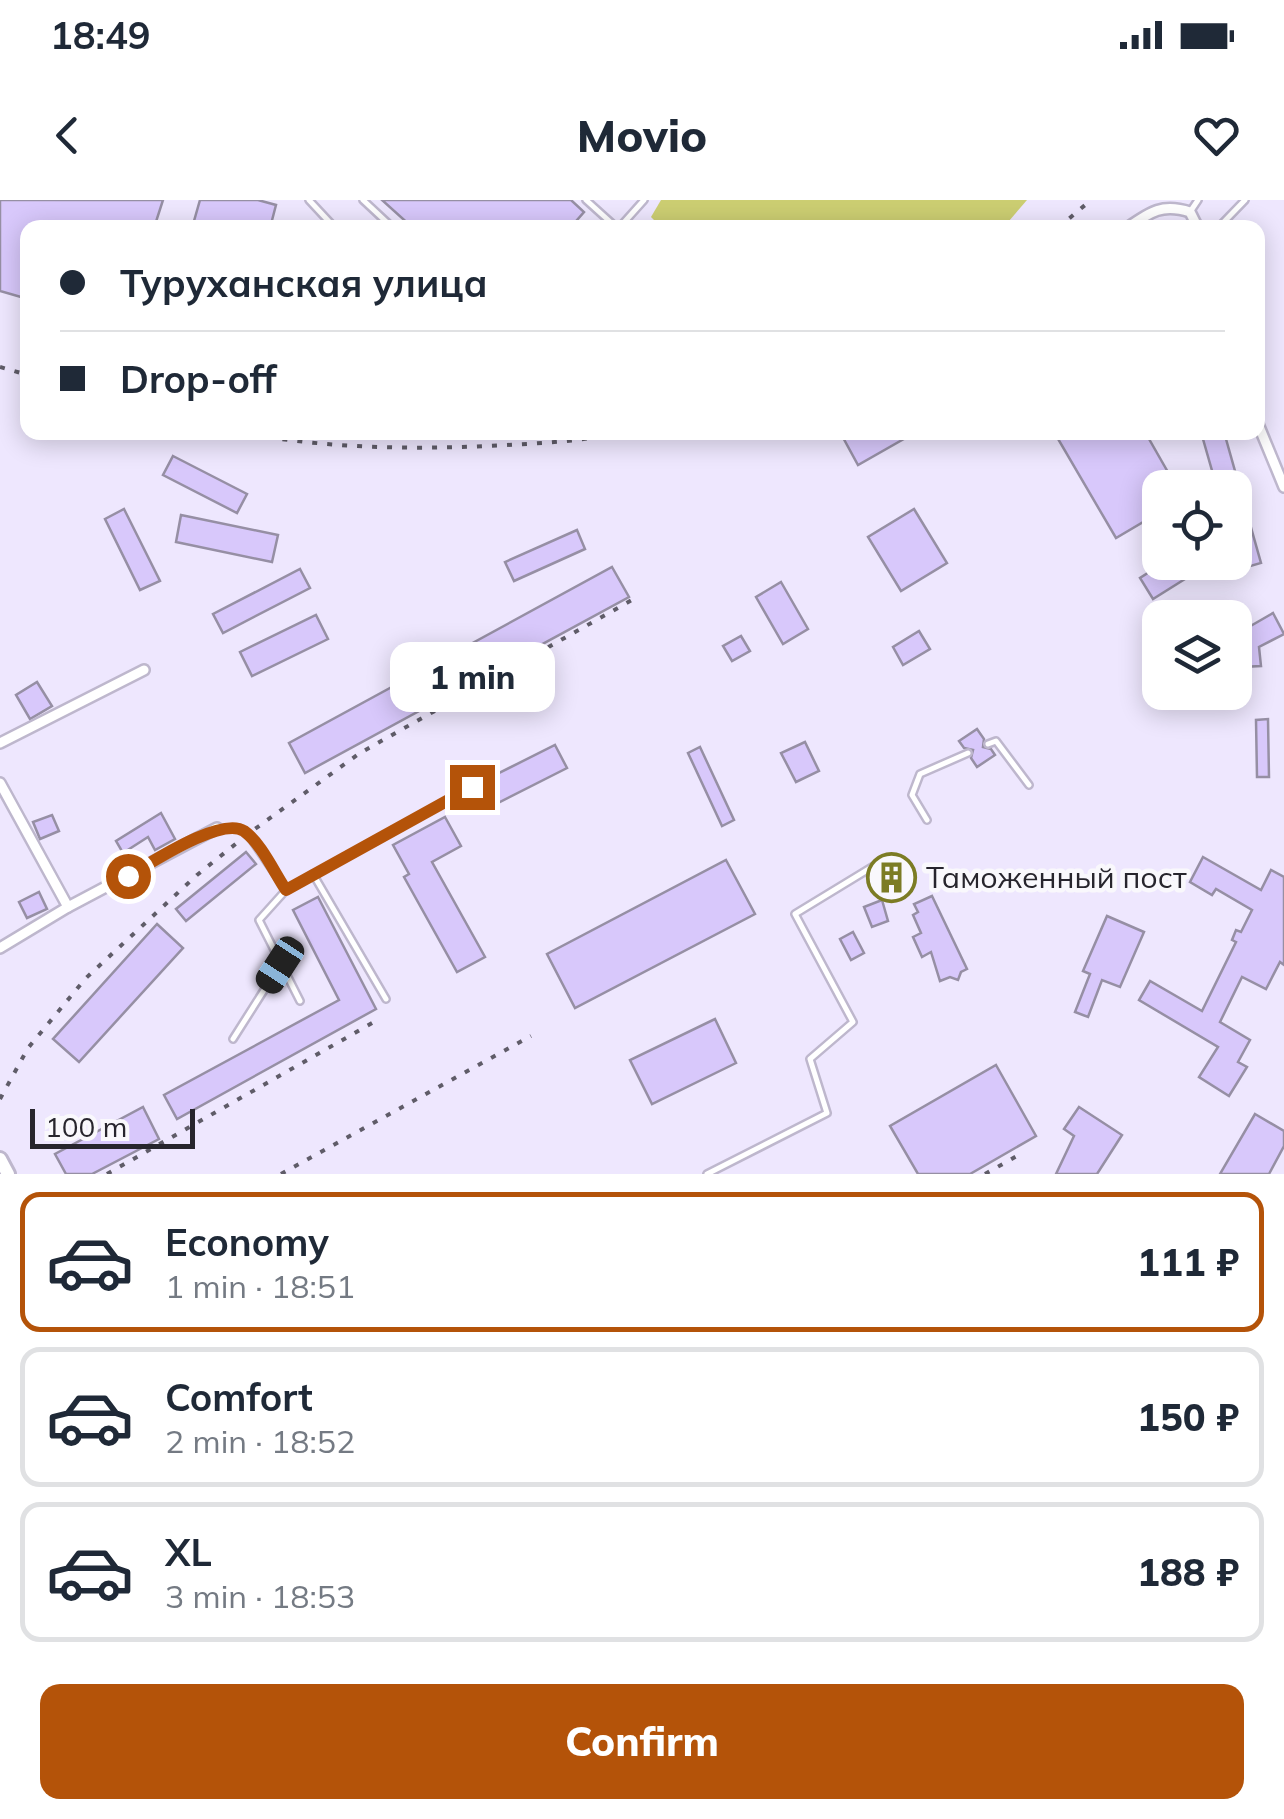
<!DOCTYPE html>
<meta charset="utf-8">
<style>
:root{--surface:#fff;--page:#f2f2f3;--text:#1f2937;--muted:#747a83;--line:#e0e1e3;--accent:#b45309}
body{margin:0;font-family:Mulish,sans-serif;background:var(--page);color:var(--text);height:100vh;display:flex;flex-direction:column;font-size:38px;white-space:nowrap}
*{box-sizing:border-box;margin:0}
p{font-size:32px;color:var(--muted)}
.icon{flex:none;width:55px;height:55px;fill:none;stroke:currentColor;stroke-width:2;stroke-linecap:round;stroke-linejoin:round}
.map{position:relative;height:974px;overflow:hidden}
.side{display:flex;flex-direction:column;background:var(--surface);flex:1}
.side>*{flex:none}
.banner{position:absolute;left:20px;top:20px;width:1245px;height:220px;border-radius:20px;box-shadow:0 5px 25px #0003;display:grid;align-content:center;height:220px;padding:0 40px;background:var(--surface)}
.tools{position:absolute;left:1142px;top:270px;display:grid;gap:20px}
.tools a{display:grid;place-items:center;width:110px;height:110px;border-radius:20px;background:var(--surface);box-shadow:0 5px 25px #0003;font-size:50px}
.scale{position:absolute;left:30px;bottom:25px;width:165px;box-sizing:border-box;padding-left:10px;border:5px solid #27252d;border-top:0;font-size:28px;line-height:35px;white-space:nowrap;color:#27252d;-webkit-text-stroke:8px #f9f8fc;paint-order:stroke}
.end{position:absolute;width:45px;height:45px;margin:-22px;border:12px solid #b45309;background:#fff;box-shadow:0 0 0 5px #fff}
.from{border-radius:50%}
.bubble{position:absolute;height:70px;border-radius:20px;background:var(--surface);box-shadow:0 5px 25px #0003;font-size:32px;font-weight:800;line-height:70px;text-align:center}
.car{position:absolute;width:30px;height:60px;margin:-30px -15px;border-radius:12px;box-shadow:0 0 8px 2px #0007;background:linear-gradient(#222 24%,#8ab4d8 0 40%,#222 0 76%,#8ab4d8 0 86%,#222 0)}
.banner b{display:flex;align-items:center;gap:35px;height:95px;font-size:38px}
.banner b+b{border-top:2px solid var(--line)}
.banner i{width:25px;height:25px;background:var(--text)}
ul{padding:18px 0 0;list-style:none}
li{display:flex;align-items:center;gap:30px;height:140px;margin:0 20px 15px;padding:0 20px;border:5px solid var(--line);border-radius:20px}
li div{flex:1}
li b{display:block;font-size:38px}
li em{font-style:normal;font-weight:800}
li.on{border-color:var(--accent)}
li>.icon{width:90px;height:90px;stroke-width:1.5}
.button{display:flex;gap:20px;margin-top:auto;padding:20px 40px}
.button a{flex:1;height:115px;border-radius:20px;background:var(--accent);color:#fff;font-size:40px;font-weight:800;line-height:115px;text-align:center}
.status{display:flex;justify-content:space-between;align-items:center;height:70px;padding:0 50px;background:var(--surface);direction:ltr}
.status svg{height:28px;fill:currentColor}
header{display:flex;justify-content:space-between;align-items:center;height:130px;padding:0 40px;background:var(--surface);font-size:45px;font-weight:800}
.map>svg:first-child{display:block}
.green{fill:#ccce72}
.building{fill:#d8c8fb;stroke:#968fa4;stroke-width:2.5}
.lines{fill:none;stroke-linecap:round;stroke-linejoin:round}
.lane-casing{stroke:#beb7cd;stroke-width:10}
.street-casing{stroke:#beb7cd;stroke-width:14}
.secondary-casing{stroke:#beb7cd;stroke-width:18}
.lane{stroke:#fff;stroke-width:5}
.street{stroke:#fff;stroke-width:9}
.secondary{stroke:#fff;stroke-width:12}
.rail{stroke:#5f5c68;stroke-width:4;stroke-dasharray:5 10;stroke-linecap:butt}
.route{stroke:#b45309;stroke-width:12}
.labels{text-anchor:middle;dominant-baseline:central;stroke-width:9;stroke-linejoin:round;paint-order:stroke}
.poi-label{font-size:30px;fill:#27252d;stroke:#f9f8fc;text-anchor:start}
</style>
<div class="status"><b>18:49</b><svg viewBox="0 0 49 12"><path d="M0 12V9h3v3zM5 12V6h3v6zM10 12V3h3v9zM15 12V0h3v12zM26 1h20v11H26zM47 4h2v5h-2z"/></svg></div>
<header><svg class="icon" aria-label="back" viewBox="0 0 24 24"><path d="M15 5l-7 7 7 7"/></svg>Movio<svg class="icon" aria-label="heart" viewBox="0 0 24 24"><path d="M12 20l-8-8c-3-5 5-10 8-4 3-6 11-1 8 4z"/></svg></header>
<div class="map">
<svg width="1284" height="974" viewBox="0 0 1284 974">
<rect width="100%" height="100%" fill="#eee7fe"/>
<!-- green -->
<polygon class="green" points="661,0 1027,0 1003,28 661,27 651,17"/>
<!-- building -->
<g class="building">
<polygon points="0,0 163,0 154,28 28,28 28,99 0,91"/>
<polygon points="200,0 258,0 276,5 270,28 192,28"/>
<polygon points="382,0 571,0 584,12 570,28 413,28"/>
<polygon points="840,232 916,232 858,265"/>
<polygon points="1054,232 1145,232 1177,288 1160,288 1160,312 1116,338"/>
<polygon points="1201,232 1224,232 1261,363 1240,369 1235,352 1235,288 1217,288"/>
<polygon points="173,256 247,294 237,313 163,275"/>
<polygon points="124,309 160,381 140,390 105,319"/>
<polygon points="914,309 947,363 901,391 868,337"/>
<polygon points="181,315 278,335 272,362 176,342"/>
<polygon points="577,330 585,349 514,381 505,362"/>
<polygon points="1165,362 1212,362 1153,399 1140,378"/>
<polygon points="612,367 629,397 305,573 289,543"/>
<polygon points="300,369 310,388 223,433 213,414"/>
<polygon points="781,382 808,429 783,444 756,397"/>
<polygon points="1273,413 1284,434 1259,447 1261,466 1242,467 1245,483 1235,485 1235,435"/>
<polygon points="316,415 328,439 252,476 240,452"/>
<polygon points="919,431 930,449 903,465 893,447"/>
<polygon points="741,436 750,451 732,461 723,446"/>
<polygon points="37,482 52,506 30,519 16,495"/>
<polygon points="1268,519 1269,577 1257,577 1256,520"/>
<polygon points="977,529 984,539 983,547 991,549 995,555 977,567 971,558 973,550 964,548 959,541"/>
<polygon points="805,542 819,571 796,582 781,553"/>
<polygon points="555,545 567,568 484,610 475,593 477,584"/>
<polygon points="700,547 734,620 722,626 688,553"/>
<polygon points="161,613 175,639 155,650 148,637 123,653 116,641"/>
<polygon points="52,615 59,631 40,639 33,622"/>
<polygon points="445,617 461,646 432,662 485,757 457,772 404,677 409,674 393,645"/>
<polygon points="246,652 256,664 186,721 176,709"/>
<polygon points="1203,657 1261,690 1271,670 1284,677 1284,765 1280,762 1266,789 1242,777 1220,822 1250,840 1238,862 1247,867 1229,896 1199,877 1218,847 1139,800 1150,781 1202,811 1236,742 1232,740 1236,730 1241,732 1252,710 1216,689 1212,695 1190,682"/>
<polygon points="726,660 755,714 575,808 547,754"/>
<polygon points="900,663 907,677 880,690 876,676"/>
<polygon points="39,692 47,709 27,718 19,702"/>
<polygon points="932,696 967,769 961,772 958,780 950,777 940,781 931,752 922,757 913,737 921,733 913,715 918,712 914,704"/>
<polygon points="318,697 376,809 177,919 164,895 339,800 293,710"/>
<polygon points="882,700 888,721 872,727 864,707"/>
<polygon points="1107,716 1144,732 1120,787 1102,780 1088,817 1075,812 1090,774 1083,771"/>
<polygon points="157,724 183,748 79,862 53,839"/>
<polygon points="853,732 864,753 851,760 840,739"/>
<polygon points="715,819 736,863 652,904 630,860"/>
<polygon points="996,865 1036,936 970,974 918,974 890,926"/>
<polygon points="143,907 159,939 92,974 66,974 55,954"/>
<polygon points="1079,907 1122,935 1097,974 1056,974 1074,936 1064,929"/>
<polygon points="1255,914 1284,931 1284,946 1269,974 1220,974"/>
</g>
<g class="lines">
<defs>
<g id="lane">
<polyline points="309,0 335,28"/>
<polyline points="363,0 393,28"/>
<polyline points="586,0 617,28"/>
<polyline points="1190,12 1198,0"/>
<polyline points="619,28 644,0"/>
<polyline points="1218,28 1245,0"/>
<polyline points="988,544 996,541 1029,585"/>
<polyline points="927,620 912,595 920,574 968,553"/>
<polyline points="217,628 239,628 248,634 286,690 472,587"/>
<polyline points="313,674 386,799"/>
<polyline points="286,690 259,720 300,801"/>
<polyline points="233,839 280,765"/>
<polyline points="707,974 827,913 810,859 853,822 795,714 882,661"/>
</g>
<g id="street">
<path d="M1127,28C1150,12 1162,3 1190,12L1198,28"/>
<polyline points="1258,224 1284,287"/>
<polyline points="0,543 144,470"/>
<polyline points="0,583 68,707 0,748"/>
<polyline points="68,707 217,628"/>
</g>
<polyline id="secondary" points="0,959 8,974"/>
</defs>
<!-- lane casing -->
<use href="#lane" class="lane-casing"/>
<!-- street casing -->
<use href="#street" class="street-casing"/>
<!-- secondary casing -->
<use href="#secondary" class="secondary-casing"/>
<!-- lane -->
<use href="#lane" class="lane"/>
<!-- street -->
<use href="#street" class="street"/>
<!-- secondary -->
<use href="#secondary" class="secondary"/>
<!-- rail -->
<g class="rail">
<polyline points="1058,28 1091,0"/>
<polyline points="0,167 28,175"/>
<path d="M238,232C328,249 416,250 507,245C545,243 585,241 622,232"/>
<polyline points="0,899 28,848 86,778 197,675 248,634 360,553 632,400"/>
<polyline points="107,974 374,822"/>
<polyline points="281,974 531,836"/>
<polyline points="985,974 1024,952"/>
</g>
</g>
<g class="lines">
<!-- route -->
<path class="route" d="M128,676C151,663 221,616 244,631C261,643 274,672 286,690L472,587"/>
</g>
<!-- icons -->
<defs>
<symbol id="building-ring" viewBox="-11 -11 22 22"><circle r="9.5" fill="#f9f8fc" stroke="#7c7c24" stroke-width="1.5"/><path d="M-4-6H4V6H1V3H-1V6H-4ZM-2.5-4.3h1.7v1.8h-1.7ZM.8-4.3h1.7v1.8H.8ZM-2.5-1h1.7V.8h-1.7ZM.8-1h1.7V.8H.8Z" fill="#7c7c24"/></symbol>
</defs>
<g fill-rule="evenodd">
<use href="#building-ring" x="864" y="650" width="55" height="55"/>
</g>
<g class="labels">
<!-- poi labels -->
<g class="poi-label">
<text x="926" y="677">Таможенный пост</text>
</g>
</g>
</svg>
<div class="tools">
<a><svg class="icon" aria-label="locate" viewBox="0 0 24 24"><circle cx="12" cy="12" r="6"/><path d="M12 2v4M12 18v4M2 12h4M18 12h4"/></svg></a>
<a><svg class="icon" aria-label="layers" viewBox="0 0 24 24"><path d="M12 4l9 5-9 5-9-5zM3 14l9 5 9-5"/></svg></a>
</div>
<div class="scale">100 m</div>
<i class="end from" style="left:128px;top:676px"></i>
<i class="end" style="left:472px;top:587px"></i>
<div class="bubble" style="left:390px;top:442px;width:165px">1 min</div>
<i class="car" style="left:280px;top:765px;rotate:213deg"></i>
<div class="banner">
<b><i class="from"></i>Туруханская улица</b>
<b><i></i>Drop-off</b>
</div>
</div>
<section class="side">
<ul>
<li class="on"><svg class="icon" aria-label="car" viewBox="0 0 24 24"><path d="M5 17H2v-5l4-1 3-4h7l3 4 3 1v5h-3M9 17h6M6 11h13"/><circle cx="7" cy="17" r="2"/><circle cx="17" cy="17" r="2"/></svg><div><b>Economy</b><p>1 min · 18:51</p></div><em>111 ₽</em></li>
<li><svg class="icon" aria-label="car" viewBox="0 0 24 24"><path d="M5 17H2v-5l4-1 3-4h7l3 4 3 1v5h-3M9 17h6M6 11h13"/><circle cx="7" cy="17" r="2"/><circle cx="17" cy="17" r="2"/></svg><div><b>Comfort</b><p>2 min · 18:52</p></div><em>150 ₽</em></li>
<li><svg class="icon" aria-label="car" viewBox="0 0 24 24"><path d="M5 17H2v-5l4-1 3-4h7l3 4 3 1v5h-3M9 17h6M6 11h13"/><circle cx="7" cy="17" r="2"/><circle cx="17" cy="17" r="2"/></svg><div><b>XL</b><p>3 min · 18:53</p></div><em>188 ₽</em></li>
</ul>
<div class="button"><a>Confirm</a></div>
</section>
